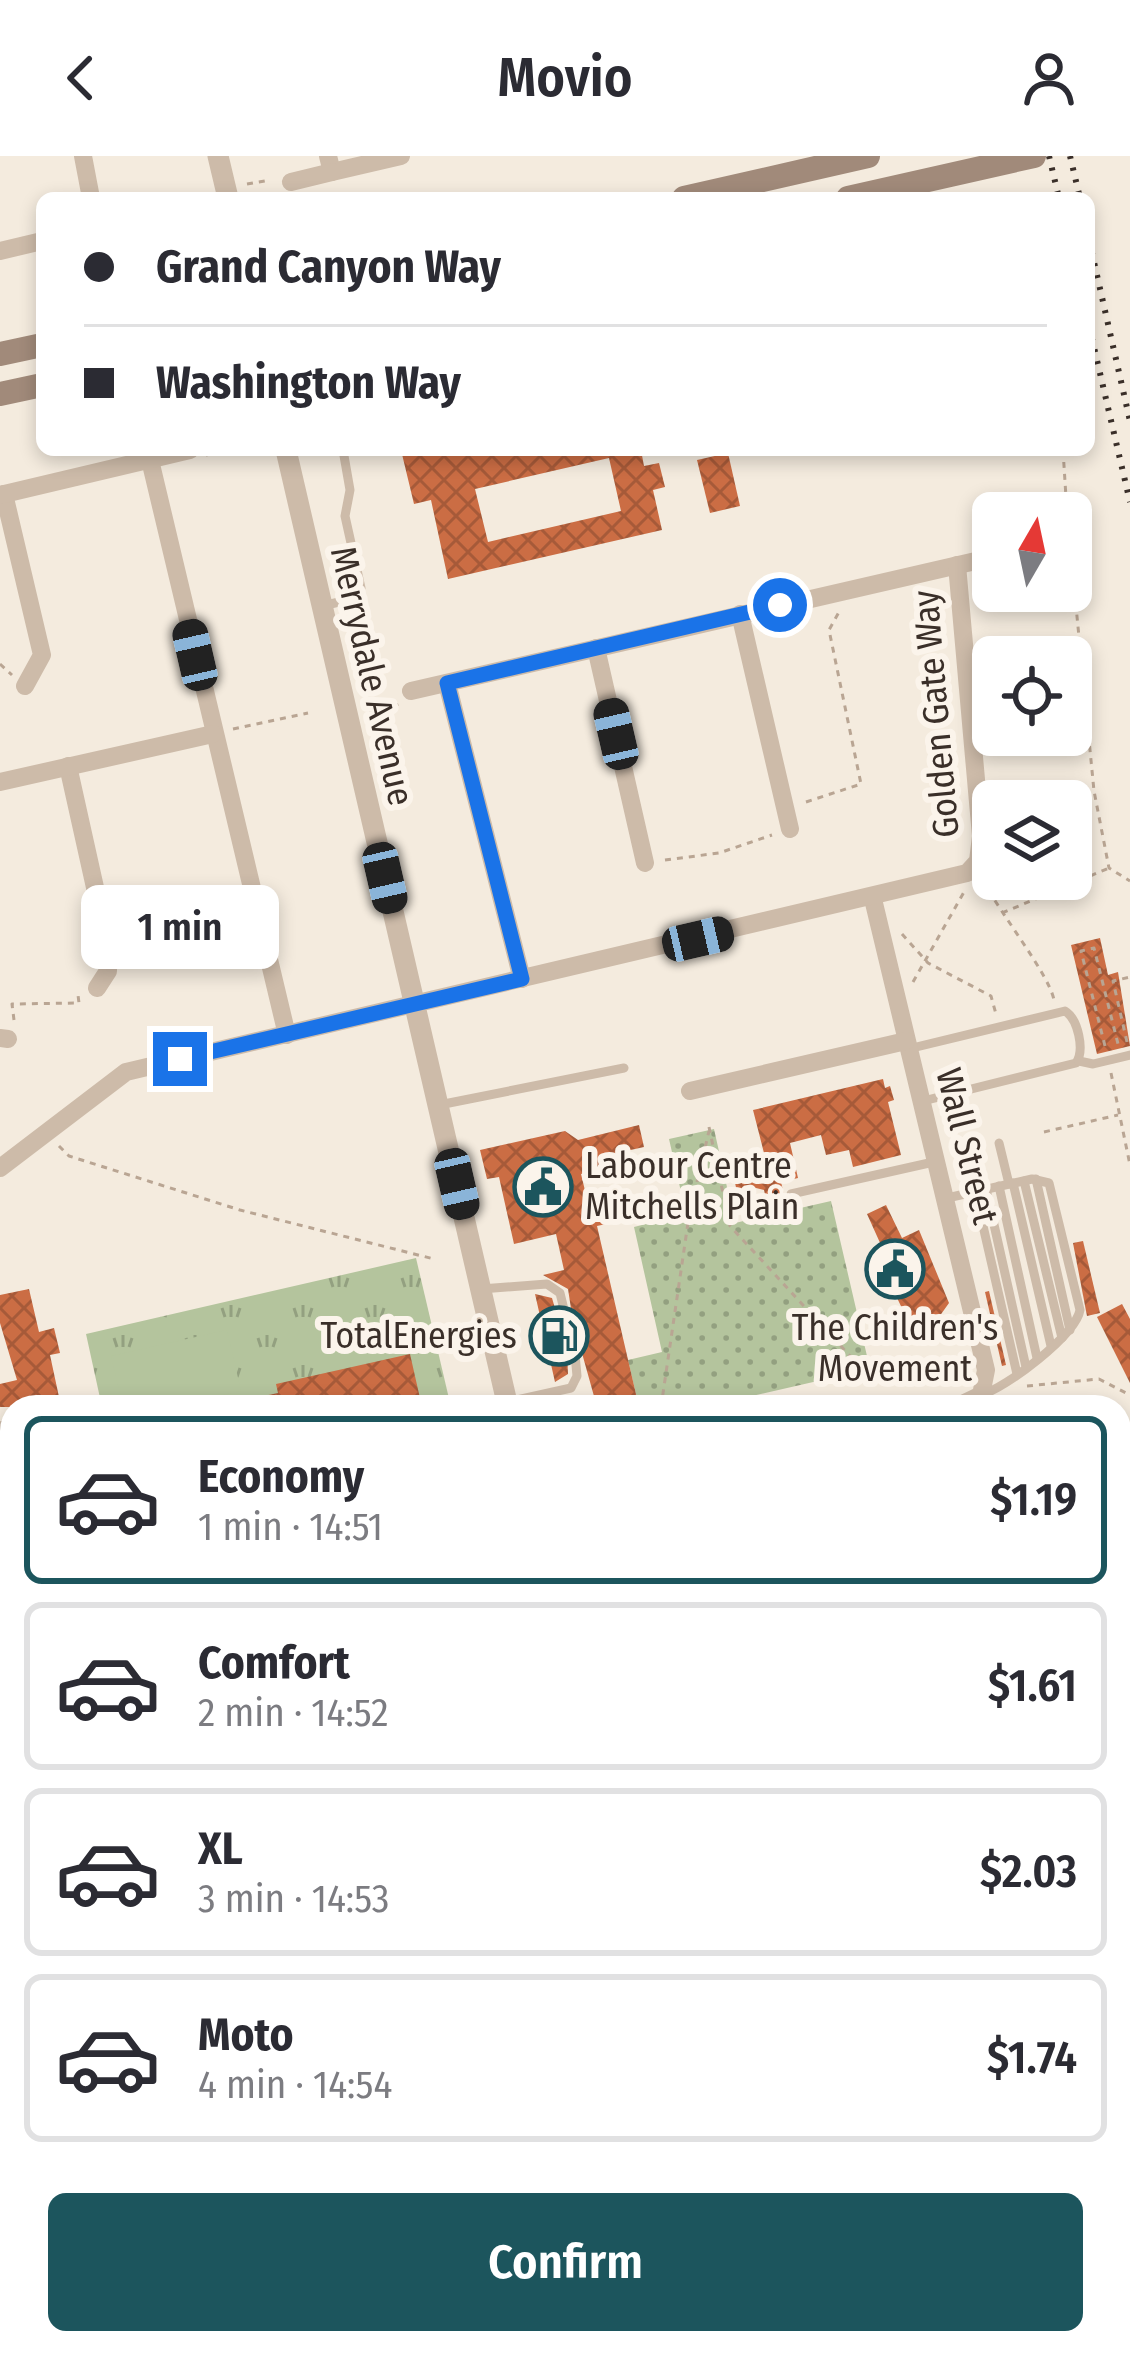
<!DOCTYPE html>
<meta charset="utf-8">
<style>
:root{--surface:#fff;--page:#f7f7f7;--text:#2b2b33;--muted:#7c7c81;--line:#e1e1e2;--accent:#1c555d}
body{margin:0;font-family:"Fira Sans Condensed",sans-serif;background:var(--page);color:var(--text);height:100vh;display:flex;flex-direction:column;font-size:45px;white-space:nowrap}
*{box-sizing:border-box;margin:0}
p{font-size:39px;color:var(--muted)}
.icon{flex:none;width:66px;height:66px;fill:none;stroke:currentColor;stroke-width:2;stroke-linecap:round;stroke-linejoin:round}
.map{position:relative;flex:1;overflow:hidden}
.details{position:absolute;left:0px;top:1239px;width:1131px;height:960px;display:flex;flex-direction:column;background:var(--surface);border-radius:36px 36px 0 0;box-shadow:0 6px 18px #0003}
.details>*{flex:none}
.guide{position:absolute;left:36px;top:36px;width:1059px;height:264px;border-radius:18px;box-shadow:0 6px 18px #0003;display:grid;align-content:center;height:264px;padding:0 48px;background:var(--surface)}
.needle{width:78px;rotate:9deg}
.buttons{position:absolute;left:972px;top:336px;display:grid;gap:24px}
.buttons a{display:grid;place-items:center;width:120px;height:120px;border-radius:18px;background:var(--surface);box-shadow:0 6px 18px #0003;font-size:60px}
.end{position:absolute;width:54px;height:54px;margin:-27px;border:15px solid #1a73e8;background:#fff;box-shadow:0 0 0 6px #fff}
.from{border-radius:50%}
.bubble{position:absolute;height:84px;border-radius:18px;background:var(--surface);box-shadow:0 6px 18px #0003;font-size:39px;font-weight:600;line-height:84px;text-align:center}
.car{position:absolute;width:36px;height:72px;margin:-36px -18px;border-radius:15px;box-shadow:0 0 9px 3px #0007;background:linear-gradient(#222 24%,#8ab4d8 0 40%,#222 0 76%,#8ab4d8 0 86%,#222 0)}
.guide b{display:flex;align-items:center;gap:42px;height:114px;font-size:45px}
.guide b+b{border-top:3px solid var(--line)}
.guide i{width:30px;height:30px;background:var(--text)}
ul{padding:21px 0 0;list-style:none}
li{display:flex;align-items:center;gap:36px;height:168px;margin:0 24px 18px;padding:0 24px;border:6px solid var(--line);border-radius:18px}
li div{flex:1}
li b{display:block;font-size:45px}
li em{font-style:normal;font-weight:600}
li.on{border-color:var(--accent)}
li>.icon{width:108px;height:108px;stroke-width:1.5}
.button{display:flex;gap:24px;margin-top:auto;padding:24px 48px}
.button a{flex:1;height:138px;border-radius:18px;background:var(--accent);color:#fff;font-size:48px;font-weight:600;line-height:138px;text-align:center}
header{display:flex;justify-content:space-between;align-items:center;height:156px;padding:0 48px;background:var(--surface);font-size:54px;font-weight:600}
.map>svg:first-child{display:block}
.grass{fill:url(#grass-dots)}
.park{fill:url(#park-tufts)}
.pitch{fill:#b4c49d}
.building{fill:url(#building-cross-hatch);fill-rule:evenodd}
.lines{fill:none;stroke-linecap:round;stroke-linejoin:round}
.path{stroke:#b9a593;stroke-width:3;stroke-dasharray:6 6;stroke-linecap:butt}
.service{stroke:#cdbba9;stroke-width:9}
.minor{stroke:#cdbba9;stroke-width:18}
.tertiary{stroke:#cdbba9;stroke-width:21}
.secondary{stroke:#a18a7a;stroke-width:24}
.rail{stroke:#3a2f29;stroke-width:6;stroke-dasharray:3 9;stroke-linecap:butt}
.route{stroke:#1a73e8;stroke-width:15}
.labels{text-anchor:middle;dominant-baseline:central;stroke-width:12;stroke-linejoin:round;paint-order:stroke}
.street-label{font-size:36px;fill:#3a2f29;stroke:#fbf4eb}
.poi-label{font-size:36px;fill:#3a2f29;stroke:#fbf4eb;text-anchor:start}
</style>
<header><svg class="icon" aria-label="back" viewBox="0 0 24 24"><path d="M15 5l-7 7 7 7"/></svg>Movio<svg class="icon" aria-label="person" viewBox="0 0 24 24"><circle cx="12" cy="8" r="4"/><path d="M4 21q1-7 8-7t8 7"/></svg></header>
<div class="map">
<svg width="1130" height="2199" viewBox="0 0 1130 2199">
<defs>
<pattern id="grass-dots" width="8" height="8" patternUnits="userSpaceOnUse" patternTransform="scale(3)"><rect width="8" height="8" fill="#b4c49d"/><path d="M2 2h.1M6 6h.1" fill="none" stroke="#93a080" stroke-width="1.8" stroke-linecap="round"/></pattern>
<pattern id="park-tufts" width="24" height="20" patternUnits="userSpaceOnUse" patternTransform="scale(3)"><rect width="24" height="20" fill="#b4c49d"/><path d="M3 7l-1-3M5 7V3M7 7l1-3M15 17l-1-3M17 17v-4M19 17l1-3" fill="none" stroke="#93a080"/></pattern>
<pattern id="building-cross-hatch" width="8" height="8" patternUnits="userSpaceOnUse" patternTransform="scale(3)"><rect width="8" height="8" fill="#cb6d44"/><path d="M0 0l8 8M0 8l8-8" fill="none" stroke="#a65a39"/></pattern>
</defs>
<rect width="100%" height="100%" fill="#f4ebde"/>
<!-- grass -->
<polygon class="grass" points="714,973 735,1067 831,1045 870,1213 704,1251 639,1251 628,1204 662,1196 634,1071 686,1058 669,983"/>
<!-- park -->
<polygon class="park" points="416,1102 451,1251 102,1251 86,1178"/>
<!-- pitch -->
<g class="pitch">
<polygon points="227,1174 241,1235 170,1251 123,1251 111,1200"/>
<polygon points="0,1940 12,1943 12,2187 273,2187 285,2199 0,2199"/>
</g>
<!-- building -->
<g class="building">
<path d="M401,294H641L644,310L659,307L665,331L653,334L662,374L448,423L431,344L414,348ZM609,302L621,355L488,386L475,333Z"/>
<polygon points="728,297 740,350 710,357 697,304"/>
<polygon points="1100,782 1108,819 1118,816 1130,890 1097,898 1071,789"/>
<polygon points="883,923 885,932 890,930 894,944 888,946 901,999 853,1011 849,994 826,999 821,979 790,987 798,1022 781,1026 786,1047 768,1051 764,1034 756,1032 737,1036 732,1013 756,1008 754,999 764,997 753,954"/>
<polygon points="639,969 644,991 617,997 620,1008 581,1018 588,1047 627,1038 633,1062 597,1070 639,1251 597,1251 580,1190 567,1193 568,1218 555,1226 535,1138 552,1142 561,1173 574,1172 568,1133 543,1119 564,1114 556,1078 514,1088 499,1021 487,1023 480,994 565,975 578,984"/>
<polygon points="886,1049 902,1082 919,1074 949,1147 939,1161 945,1173 924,1183 916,1166 910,1169 888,1123 895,1120 867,1058"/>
<polygon points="1083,1085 1100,1157 1087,1160 1073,1087"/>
<polygon points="29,1133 39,1176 54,1172 60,1197 50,1199 59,1241 29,1251 0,1251 0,1228 17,1224 0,1167 0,1139"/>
<polygon points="989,1135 1006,1209 1002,1210 985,1136"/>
<polygon points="1122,1148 1130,1163 1130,1227 1097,1161"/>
<polygon points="410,1198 422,1251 246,1251 245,1244 278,1237 276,1228"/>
</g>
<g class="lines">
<!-- path -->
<g class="path">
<polyline points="247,28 270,24"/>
<polyline points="1063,294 1067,357"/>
<polyline points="206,299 226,294"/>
<polyline points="1071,399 1094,635 1109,712 1130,725"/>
<polyline points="0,508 12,519"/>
<polyline points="369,555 400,548"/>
<polyline points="233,573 308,557"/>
<polyline points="806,646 861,628 829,474 839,456"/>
<polyline points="665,704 719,697 772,679"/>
<path d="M983,724C999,756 1049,818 1054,844"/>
<polyline points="1002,757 1109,712"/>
<polyline points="902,778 928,807 991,840 996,858"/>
<polyline points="913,826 964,736"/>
<polyline points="14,864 12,848 79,847 78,839"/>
<polyline points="1127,886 1113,825 1130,821"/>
<polyline points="1105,890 1081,795 1094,792 1118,888"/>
<polyline points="1111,917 1130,1009"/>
<polyline points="709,971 730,1070 863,1214 958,1229"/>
<polyline points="1044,976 1118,959"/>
<polyline points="59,990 69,1000 240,1054 434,1103"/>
<polyline points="1027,1230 1099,1223 1130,1239"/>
<polyline points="661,1251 689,1060 709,975"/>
<polyline points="1119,1309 1130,1306"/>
<polyline points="0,1956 12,1966"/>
<polyline points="0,2089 12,2074"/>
<polyline points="474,2187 478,2199"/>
<polyline points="144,2197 147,2187"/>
<polyline points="145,2199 152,2187"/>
</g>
<!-- service -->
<g class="service">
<polyline points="322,450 356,442 361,432 345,360 350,334 343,294"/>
<path d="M908,893L1065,855C1078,863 1085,894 1076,907L923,945"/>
<polyline points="1079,905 1093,908 1130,899"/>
<polyline points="439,949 624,912"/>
<polyline points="999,987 1009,1028"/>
<polyline points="1036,1023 1070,1174"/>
<polyline points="1024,1025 1062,1182"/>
<polyline points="1013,1027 1051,1190"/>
<polyline points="999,1030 1037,1202"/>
<polyline points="986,1033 1026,1211"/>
<polyline points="975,1035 1017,1218"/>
<polyline points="791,1038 938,1005"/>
<path d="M947,1042L1032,1023L1049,1027L1080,1154C1076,1179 1006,1232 981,1239"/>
<polyline points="481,1133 547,1128 560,1137 567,1166"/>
<polyline points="507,1246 571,1232 577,1220 575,1198"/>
<polyline points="0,1270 12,1267"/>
<polyline points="0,1335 12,1364"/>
</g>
<!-- minor -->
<g class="minor">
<polyline points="83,0 91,42"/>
<polyline points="328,0 332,16 401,0"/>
<polyline points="291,26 332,16"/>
<polyline points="0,95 42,85"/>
<polyline points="150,304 287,879"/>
<polyline points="4,338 42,499 25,530"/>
<polyline points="0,339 190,294"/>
<polyline points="740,458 790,673"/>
<polyline points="596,492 645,707"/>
<polyline points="447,527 522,823"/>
<polyline points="411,535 993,401"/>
<polyline points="68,610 108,790 108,815 97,832"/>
<polyline points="0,626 213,578"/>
<polyline points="873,743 986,1214 981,1239 956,1251"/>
<polyline points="0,882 8,883"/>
<polyline points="690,935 906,885"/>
<polyline points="0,1012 126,916 967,717 978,705 981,680 957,409"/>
<polyline points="1119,1418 1130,1467"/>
<polyline points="0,1473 12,1470"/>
<polyline points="0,1578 12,1575"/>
<polyline points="0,1644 12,1696"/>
<polyline points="1119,1703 1130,1700"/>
<polyline points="0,1923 12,1927"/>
<polyline points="1119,2095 1130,2093"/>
<polyline points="294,2187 309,2199"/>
<polyline points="572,2187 574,2199"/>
<polyline points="817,2187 819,2199"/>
<polyline points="969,2187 972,2199"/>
<polyline points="668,2199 710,2190"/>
</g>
<!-- tertiary -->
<g class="tertiary">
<polyline points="218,0 228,42"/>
<polyline points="286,294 508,1251"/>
<polyline points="709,2187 712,2199"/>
</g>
<!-- secondary -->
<g class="secondary">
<polyline points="684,42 868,0"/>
<polyline points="848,42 1034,0"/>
<polyline points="0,198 42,189"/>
<polyline points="0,238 42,229"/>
</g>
<!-- rail -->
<g class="rail">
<polyline points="1049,0 1059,42"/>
<polyline points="1070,0 1080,42"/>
<polyline points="1089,84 1130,265"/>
<polyline points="1089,170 1130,346"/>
</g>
</g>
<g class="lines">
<!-- route -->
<polyline class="route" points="180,903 522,823 447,527 780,449"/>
</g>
<!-- icons -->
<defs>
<symbol id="civic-ring" viewBox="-11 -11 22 22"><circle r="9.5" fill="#fbf4eb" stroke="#1c555d" stroke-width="1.5"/><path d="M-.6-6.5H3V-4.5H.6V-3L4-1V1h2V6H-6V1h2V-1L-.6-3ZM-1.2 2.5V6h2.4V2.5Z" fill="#1c555d"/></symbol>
<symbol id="fuel-ring" viewBox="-11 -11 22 22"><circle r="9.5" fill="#fbf4eb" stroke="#1c555d" stroke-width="1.5"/><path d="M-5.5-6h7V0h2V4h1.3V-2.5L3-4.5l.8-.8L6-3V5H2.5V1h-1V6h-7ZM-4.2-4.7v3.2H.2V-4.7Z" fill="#1c555d"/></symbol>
</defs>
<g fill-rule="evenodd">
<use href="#civic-ring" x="510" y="998" width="66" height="66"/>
<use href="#civic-ring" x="862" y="1080" width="66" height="66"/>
<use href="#fuel-ring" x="526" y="1147" width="66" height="66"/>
</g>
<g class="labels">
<!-- street labels -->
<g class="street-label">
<text transform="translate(372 520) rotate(77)">Merrydale Avenue</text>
<text transform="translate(936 558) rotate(-95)">Golden Gate Way</text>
<text transform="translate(967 990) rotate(76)">Wall Street</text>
</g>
<!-- poi labels -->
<g class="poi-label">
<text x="585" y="1010">Labour Centre<tspan x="585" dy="41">Mitchells Plain</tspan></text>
<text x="895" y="1172" text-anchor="middle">The Children's<tspan x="895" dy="41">Movement</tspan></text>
<text x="517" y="1180" text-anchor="end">TotalEnergies</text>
</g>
</g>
</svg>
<div class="buttons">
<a><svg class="needle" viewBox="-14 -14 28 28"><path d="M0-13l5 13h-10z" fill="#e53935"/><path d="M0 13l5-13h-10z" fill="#7c7c81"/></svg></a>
<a><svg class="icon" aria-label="locate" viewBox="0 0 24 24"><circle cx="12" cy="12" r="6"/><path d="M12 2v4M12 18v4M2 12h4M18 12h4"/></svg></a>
<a><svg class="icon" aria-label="layers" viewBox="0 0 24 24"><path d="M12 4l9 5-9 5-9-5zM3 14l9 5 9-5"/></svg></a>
</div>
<i class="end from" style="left:780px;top:449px"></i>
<i class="end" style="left:180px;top:903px"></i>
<div class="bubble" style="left:81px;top:729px;width:198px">1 min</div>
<i class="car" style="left:195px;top:499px;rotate:347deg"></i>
<i class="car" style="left:616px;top:578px;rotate:347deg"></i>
<i class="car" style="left:385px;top:722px;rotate:167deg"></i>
<i class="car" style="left:698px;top:783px;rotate:77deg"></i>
<i class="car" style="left:457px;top:1028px;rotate:167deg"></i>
<div class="guide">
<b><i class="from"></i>Grand Canyon Way</b>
<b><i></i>Washington Way</b>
</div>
<section class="details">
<ul>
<li class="on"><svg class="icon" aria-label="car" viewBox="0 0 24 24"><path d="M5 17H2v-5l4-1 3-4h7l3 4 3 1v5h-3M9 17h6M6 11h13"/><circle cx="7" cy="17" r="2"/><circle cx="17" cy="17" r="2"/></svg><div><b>Economy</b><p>1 min · 14:51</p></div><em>$1.19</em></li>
<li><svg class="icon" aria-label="car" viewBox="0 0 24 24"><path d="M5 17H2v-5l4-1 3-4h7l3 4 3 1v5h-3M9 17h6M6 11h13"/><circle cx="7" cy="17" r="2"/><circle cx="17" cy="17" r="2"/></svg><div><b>Comfort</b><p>2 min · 14:52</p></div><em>$1.61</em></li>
<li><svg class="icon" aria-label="car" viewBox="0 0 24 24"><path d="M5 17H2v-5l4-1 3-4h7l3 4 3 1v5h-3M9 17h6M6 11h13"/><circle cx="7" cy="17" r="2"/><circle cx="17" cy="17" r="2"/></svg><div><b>XL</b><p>3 min · 14:53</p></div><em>$2.03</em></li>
<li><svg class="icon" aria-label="car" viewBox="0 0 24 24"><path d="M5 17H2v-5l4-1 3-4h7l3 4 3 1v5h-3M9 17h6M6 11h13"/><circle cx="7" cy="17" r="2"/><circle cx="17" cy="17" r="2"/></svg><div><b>Moto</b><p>4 min · 14:54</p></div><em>$1.74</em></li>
</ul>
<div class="button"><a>Confirm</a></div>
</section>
</div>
